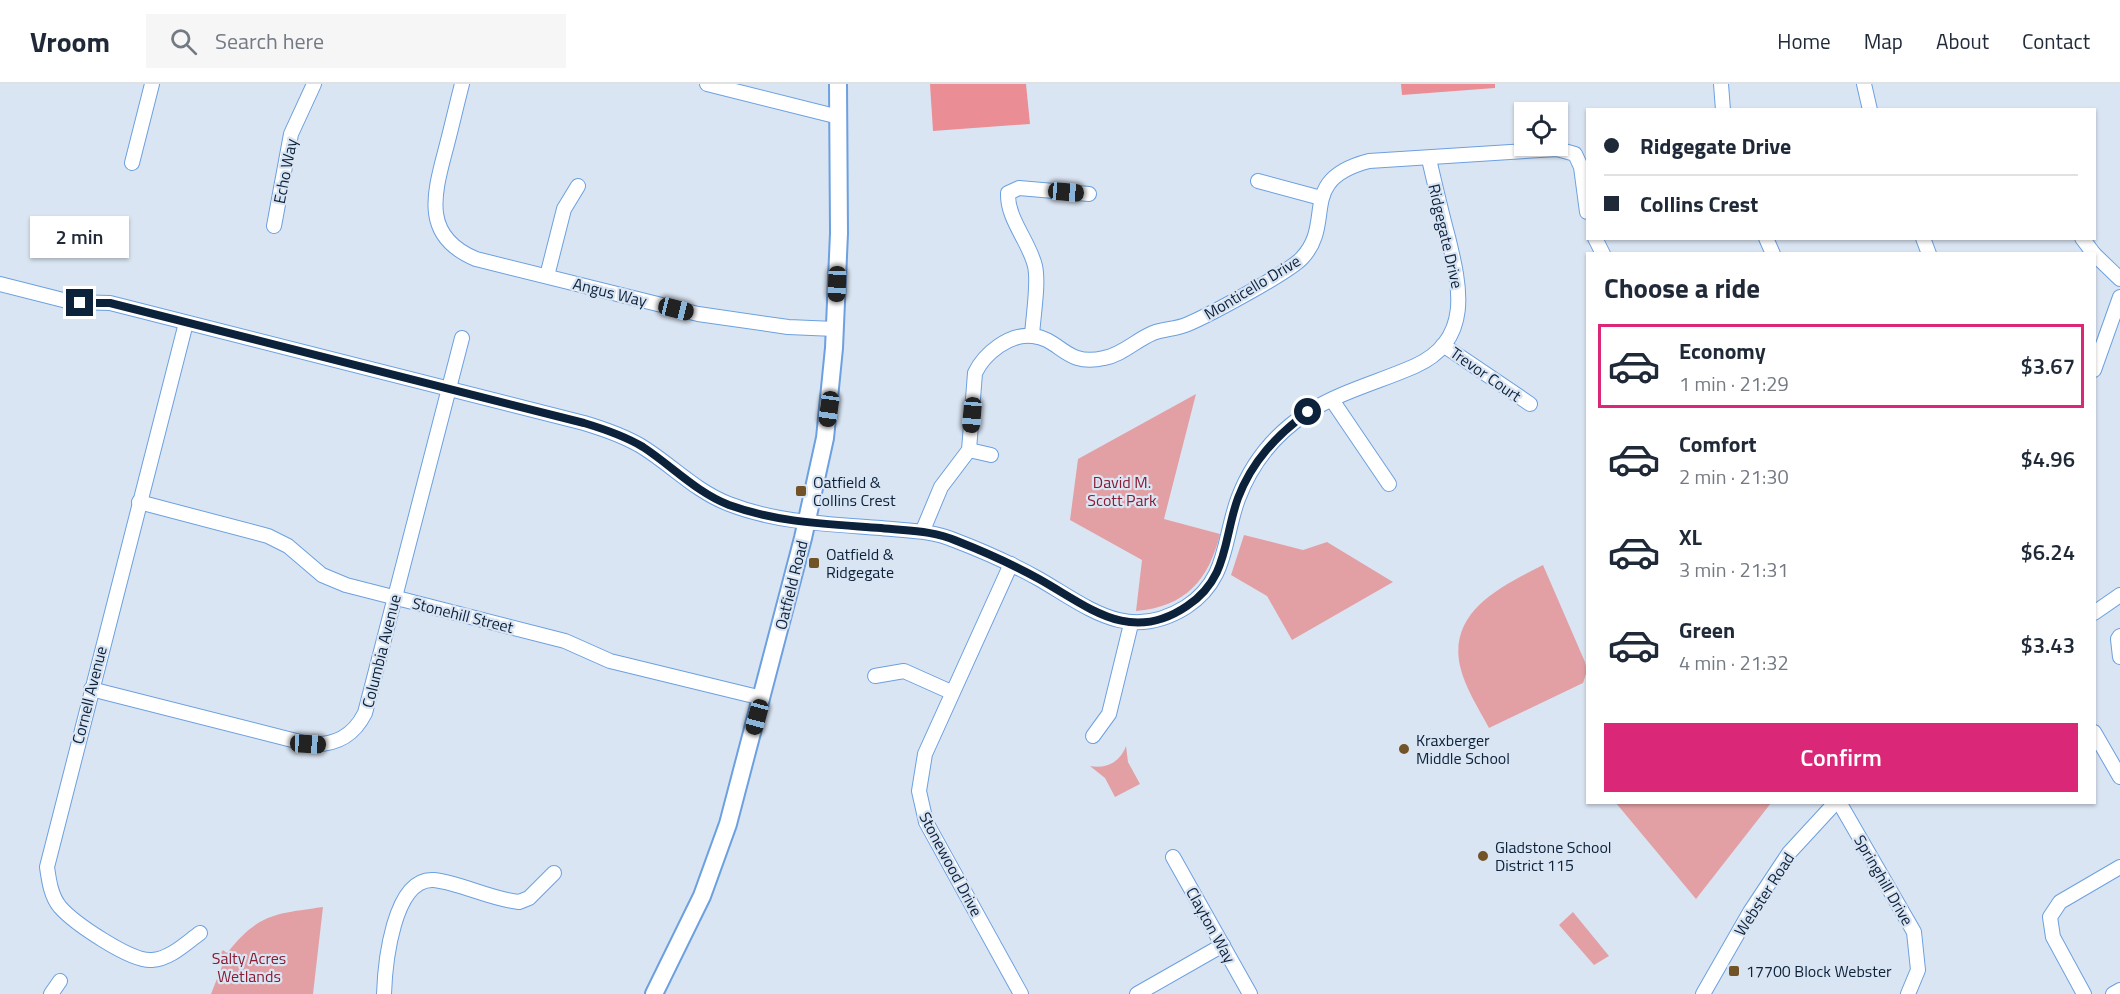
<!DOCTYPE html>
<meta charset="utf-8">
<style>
:root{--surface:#fff;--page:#f6f6f7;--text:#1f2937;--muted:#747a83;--line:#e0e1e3;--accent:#db2777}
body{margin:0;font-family:"Titillium Web",sans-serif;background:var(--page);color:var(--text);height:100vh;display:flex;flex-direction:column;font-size:22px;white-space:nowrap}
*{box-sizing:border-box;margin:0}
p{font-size:20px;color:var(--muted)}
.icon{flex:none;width:33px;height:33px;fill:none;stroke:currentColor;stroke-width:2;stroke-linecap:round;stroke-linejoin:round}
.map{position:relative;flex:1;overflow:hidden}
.sheet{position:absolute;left:1586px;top:168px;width:510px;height:552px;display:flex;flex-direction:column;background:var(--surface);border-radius:0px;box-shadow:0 2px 4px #0004}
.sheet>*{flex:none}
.hud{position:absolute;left:1586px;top:24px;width:510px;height:132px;border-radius:0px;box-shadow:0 2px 4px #0004;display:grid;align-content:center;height:132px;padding:0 18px;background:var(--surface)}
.fabs{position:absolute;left:1514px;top:18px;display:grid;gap:12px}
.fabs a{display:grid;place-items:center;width:54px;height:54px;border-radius:0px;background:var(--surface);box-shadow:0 2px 4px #0004;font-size:30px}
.end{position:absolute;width:27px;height:27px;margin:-14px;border:8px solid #0c213a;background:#fff;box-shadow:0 0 0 3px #fff}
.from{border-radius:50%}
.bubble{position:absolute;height:42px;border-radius:0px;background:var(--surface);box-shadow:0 2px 4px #0004;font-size:20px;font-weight:600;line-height:42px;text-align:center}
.car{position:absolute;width:18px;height:36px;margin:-18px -9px;border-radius:8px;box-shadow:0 0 4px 2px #0007;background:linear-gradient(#222 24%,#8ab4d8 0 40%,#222 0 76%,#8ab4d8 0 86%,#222 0)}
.hud b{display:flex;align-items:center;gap:21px;height:57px;font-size:22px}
.hud b+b{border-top:2px solid var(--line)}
.hud i{width:15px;height:15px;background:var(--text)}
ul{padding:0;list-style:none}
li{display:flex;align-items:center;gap:18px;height:84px;margin:0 12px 9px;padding:0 6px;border:3px solid transparent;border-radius:0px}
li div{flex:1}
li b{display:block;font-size:22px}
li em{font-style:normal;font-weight:600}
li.selected{border-color:var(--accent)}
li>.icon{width:54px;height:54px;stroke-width:1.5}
h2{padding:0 18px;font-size:27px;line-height:72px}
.action{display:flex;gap:12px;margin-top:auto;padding:12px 18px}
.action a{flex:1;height:69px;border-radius:0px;background:var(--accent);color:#fff;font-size:24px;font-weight:600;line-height:69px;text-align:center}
header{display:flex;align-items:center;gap:36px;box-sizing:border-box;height:84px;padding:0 30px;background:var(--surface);border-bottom:2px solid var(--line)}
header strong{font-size:28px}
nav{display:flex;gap:33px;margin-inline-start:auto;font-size:21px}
.search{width:420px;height:54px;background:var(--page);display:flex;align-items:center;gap:15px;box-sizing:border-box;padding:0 21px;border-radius:0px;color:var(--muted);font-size:22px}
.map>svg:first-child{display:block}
.green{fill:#e2a0a5}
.forest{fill:#eb8d95}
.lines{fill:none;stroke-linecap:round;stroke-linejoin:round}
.minor-casing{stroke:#6ca0e0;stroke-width:16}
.major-casing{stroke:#6ca0e0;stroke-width:20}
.minor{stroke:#fff;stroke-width:14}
.major{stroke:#fff;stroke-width:16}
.route{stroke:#0c213a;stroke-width:8}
.poi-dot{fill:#715327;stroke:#dae5f3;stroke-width:2}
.labels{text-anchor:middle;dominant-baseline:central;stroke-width:4.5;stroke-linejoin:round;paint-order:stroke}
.street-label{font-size:16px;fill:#0c213a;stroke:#dae5f3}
.poi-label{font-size:16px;fill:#0c213a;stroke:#dae5f3;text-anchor:start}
.park-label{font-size:16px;fill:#8a1b33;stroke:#dae5f3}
</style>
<header>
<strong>Vroom</strong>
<div class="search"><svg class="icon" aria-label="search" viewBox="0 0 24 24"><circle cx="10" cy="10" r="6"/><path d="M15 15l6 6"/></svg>Search here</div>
<nav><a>Home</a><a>Map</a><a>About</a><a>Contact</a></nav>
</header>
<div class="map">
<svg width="2120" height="910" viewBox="0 0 2120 910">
<rect width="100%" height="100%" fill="#dae5f3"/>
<!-- green -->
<g class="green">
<path d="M1196,310L1164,435L1220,450C1209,496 1185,523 1136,527L1142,476L1070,436L1078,375Z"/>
<polygon points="1244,451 1303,466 1327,458 1393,498 1292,556 1267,512 1231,491"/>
<path d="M1543,481L1585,578L1587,587L1583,599L1489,644C1479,625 1465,604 1460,582C1448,527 1502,502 1543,481Z"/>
<path d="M1126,662L1128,678L1140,700L1115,713L1105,694L1090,682C1107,685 1120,678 1126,662Z"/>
<polygon points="1616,719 1615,719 1771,719 1696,815"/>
<path d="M323,823L313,910H211L224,877L218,872L223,866L227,869C259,829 275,830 323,823Z"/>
<polygon points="1573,828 1609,872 1594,881 1559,841"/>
</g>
<!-- forest -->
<g class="forest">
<polygon points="930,0 1026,0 1030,40 933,47"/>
<polygon points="1401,0 1495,0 1495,4 1402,11"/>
</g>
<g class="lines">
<defs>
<g id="minor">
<path d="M462,0C456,23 451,46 445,68C433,113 423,153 476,175L698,230L788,243L835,245"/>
<polyline points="707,0 839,33"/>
<polyline points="1721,0 1723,26"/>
<polyline points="1864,0 1870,26"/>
<polyline points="132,79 152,0"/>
<polyline points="1258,97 1321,114"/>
<polyline points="274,142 291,50 314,0"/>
<polyline points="1595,154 1603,170"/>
<polyline points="1766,154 1773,170"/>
<polyline points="1923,154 1929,170"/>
<polyline points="2082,154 2094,170"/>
<polyline points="2094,170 2120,195"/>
<polyline points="547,192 564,125 578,102"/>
<path d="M0,200L71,218L110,219L584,339C604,345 624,352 641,362C672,381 695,407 729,420C778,439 829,440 881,444C907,447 930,446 954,456C983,467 1012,480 1039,495C1089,524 1128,559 1186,523C1228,496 1223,456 1238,415C1251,380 1275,350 1307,329C1339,308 1379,298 1415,282C1473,256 1460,202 1448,153C1441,127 1435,101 1429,75"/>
<path d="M186,239L47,783C49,797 51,812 60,823C74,839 131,878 152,876C170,875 186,859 200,849"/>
<path d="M1032,252C1033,232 1039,200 1035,182C1029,157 1007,135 1008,109L1019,104L1089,110"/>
<polyline points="1443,261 1530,320"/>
<polyline points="2094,286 2120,213"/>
<polyline points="1332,316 1389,400"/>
<polyline points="969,366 991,371"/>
<polyline points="139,418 268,452 288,462 322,491 346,501 565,557 610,577 762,614"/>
<path d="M923,446L941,403L969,366L975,289C984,270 1009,249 1033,252C1061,255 1065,283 1104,274C1122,271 1136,256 1153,249C1164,245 1177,245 1188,240C1209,231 1288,189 1302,174C1336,138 1296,96 1369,77L1557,65L1575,70L1581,83L1587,128"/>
<polyline points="1011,480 925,670 919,707 926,738 1021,910"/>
<polyline points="2094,529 2120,511"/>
<polyline points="2120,552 2118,555 2120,573"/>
<polyline points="875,592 904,587 951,608"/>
<path d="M91,605L308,660C334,662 353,653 365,629L462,254"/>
<polyline points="2094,648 2120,693"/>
<polyline points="1093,652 1109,630 1131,540"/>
<polyline points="1839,718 1914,848 1918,886 1908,910"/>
<polyline points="1173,773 1250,910"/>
<polyline points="51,910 60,897"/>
<path d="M384,910C385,881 393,793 434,796C461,799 490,815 519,818L529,814L554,789"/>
<polyline points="1137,910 1223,861"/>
<polyline points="1703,910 1750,828 1789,769 1836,718"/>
<polyline points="2084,910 2053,853 2050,833 2060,818 2120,783"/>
<polyline points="2113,910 2120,906"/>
</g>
<polyline id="major" points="654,910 702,812 728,740 803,454 825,354 834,264 839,149 838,0"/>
</defs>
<!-- minor casing -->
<use href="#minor" class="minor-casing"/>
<!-- major casing -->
<use href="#major" class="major-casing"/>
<!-- minor -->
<use href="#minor" class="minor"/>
<!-- major -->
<use href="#major" class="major"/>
</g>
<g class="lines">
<!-- route -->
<path class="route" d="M80,219H110L584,339C604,345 625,352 643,363C672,382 696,408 729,421C779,439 829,440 881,444C907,447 932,446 957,457C985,468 1012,480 1039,495C1089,523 1130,561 1187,522C1229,494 1223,455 1238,414C1252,377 1277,351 1308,328"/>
</g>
<!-- markers -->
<g class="poi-dot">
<rect x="795" y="401" width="12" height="12" rx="3"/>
<rect x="808" y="473" width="12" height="12" rx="3"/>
<circle cx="1404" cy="665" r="6"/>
<circle cx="1483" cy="772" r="6"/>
<rect x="1728" y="881" width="12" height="12" rx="3"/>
</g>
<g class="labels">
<!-- street labels -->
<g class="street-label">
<text transform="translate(285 87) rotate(-79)">Echo Way</text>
<text transform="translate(1446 152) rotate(77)">Ridgegate Drive</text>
<text transform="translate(1252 203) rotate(-31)">Monticello Drive</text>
<text transform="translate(610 208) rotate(14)">Angus Way</text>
<text transform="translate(1486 290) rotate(35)">Trevor Court</text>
<text transform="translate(791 501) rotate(-76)">Oatfield Road</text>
<text transform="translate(463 531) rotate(14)">Stonehill Street</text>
<text transform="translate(381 567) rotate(-76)">Columbia Avenue</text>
<text transform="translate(89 611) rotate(-76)">Cornell Avenue</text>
<text transform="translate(951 780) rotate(62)">Stonewood Drive</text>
<text transform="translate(1884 796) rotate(60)">Springhill Drive</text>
<text transform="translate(1764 810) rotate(-57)">Webster Road</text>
<text transform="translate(1211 841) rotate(61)">Clayton Way</text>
</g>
<!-- poi labels -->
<g class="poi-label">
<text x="813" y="398">Oatfield &amp;<tspan x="813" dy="18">Collins Crest</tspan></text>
<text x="826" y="470">Oatfield &amp;<tspan x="826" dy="18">Ridgegate</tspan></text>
<text x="1416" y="656">Kraxberger<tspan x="1416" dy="18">Middle School</tspan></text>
<text x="1495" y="763">Gladstone School<tspan x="1495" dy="18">District 115</tspan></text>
<text x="1746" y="887">17700 Block Webster</text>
</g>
<!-- park labels -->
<g class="park-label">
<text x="1122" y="398">David M.<tspan x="1122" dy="18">Scott Park</tspan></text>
<text x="249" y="874">Salty Acres<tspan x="249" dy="18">Wetlands</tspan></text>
</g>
</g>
</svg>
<div class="fabs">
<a><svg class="icon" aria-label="locate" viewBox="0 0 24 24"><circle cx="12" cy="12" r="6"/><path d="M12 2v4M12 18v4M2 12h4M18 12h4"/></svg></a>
</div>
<i class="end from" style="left:1308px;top:328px"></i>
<i class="end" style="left:80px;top:219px"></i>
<div class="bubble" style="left:30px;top:132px;width:99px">2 min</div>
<i class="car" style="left:1066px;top:108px;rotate:95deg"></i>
<i class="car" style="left:837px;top:200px;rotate:182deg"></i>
<i class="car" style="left:676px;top:225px;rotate:104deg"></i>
<i class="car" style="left:829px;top:325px;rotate:188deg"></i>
<i class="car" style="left:972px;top:331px;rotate:185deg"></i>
<i class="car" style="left:757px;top:633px;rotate:195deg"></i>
<i class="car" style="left:308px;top:660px;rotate:93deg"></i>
<div class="hud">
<b><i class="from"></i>Ridgegate Drive</b>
<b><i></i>Collins Crest</b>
</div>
<section class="sheet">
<h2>Choose a ride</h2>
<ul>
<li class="selected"><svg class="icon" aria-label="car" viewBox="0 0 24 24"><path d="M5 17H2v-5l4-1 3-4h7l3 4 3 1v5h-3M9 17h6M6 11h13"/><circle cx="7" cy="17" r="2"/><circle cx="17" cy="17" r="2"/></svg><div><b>Economy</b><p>1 min · 21:29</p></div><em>$3.67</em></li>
<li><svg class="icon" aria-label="car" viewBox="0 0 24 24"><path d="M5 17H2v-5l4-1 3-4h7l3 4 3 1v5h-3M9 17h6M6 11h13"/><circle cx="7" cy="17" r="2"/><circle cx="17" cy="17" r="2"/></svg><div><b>Comfort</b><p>2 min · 21:30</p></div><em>$4.96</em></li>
<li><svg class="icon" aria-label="car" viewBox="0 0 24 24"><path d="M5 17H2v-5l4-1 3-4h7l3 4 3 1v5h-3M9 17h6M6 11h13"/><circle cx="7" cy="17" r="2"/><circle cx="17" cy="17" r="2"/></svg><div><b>XL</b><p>3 min · 21:31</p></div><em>$6.24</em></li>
<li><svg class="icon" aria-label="car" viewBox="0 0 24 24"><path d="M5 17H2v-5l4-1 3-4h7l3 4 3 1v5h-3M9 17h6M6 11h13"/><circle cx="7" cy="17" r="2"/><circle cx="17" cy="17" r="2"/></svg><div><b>Green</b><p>4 min · 21:32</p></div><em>$3.43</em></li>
</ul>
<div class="action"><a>Confirm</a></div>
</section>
</div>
